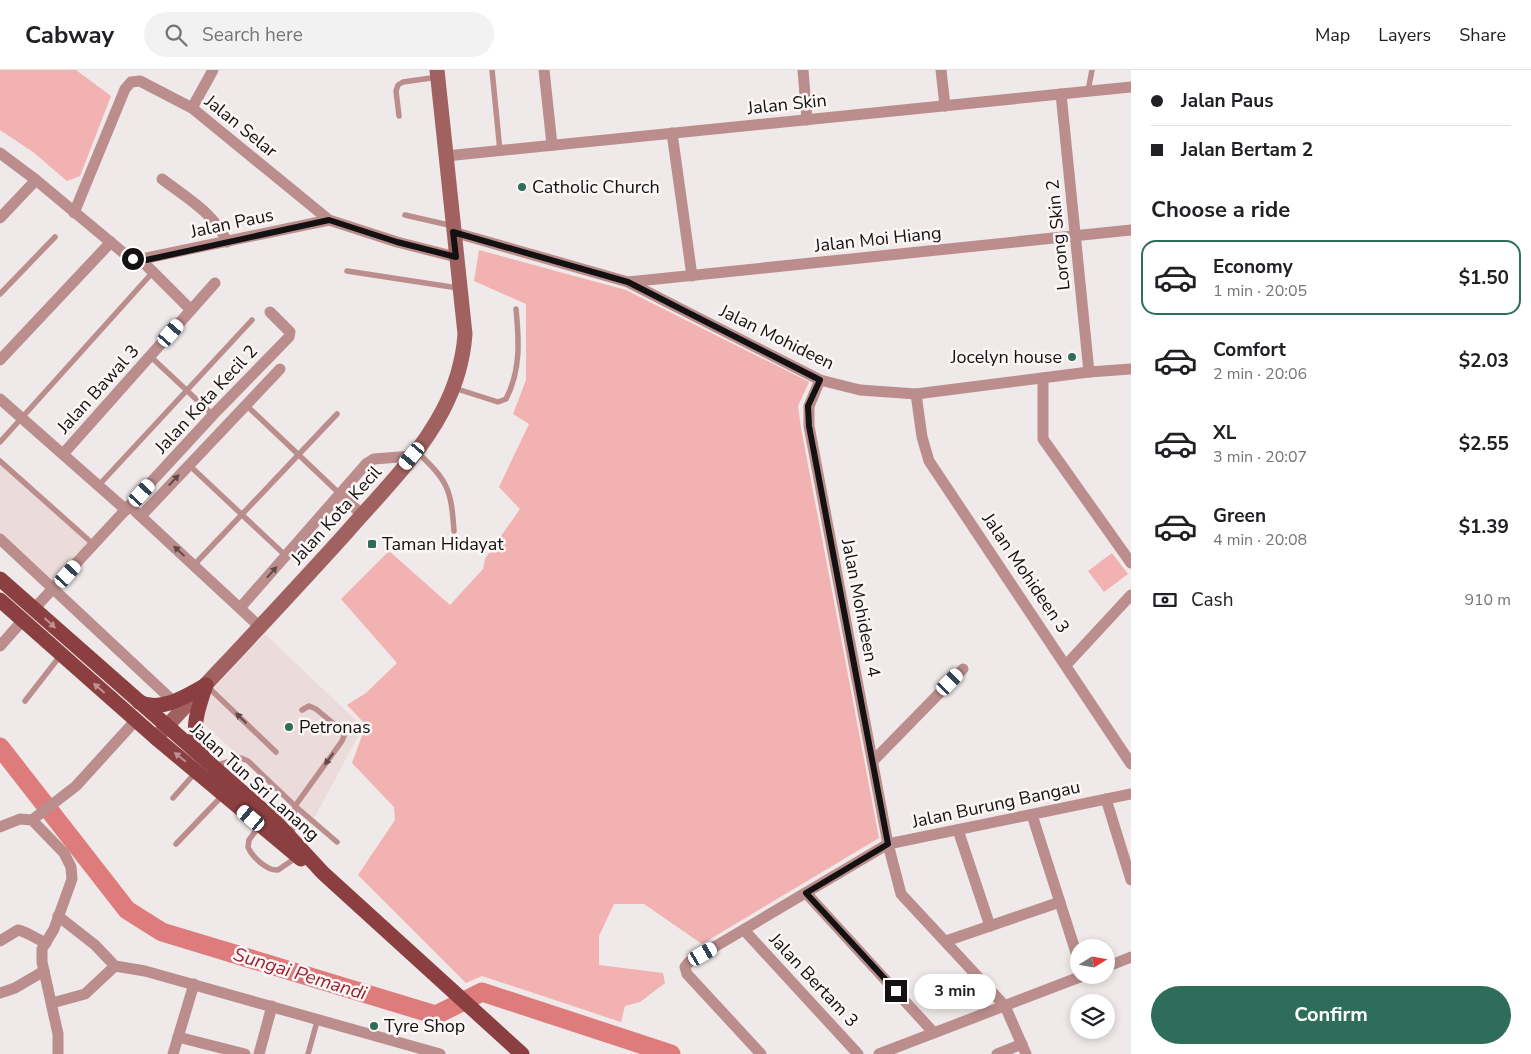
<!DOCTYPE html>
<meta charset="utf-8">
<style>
:root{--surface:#fff;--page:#f2f2f2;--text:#202124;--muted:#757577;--line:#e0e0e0;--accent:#2e6d5a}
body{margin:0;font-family:"Nunito Sans",sans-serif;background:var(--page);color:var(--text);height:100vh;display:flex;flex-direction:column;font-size:19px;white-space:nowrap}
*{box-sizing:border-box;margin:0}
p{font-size:16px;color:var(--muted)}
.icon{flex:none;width:28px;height:28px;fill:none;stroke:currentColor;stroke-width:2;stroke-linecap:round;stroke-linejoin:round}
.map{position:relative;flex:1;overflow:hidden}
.details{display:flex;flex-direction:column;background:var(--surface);width:400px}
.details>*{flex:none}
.banner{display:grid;align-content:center;height:110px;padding:0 20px;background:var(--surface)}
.needle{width:32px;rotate:79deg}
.tools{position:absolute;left:1070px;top:869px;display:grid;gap:10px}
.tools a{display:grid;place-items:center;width:45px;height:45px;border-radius:50%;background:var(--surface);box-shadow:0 2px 8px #0003;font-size:25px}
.end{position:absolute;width:22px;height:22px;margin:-11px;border:6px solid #131111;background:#fff;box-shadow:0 0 0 2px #fff}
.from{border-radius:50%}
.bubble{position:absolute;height:35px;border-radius:18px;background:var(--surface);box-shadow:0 2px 8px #0003;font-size:16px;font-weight:700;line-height:35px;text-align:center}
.car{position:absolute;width:15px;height:30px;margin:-15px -8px;border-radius:6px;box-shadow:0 0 4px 1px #0007;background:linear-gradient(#fff 24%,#345 0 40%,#fff 0 76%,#345 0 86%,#fff 0)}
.banner b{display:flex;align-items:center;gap:18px;height:48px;font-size:19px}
.banner b+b{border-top:1px solid var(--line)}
.banner i{width:12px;height:12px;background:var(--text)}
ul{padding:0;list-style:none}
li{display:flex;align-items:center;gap:15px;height:75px;margin:0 10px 8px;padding:0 10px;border:2px solid transparent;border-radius:15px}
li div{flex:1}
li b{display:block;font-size:19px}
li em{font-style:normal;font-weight:700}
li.current{border-color:var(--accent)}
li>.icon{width:45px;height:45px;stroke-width:1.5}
h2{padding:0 20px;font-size:22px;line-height:60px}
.pay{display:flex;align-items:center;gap:12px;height:55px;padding:0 20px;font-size:19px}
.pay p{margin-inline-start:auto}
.button{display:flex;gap:10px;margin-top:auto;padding:10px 20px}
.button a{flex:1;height:58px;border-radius:30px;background:var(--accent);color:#fff;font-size:20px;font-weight:700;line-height:58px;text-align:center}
header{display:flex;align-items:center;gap:30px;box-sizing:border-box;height:70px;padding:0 25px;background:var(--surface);border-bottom:1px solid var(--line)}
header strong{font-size:24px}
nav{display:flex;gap:28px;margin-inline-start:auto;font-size:18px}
.search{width:350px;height:45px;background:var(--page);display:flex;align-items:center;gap:12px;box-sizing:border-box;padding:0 18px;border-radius:28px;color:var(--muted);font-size:19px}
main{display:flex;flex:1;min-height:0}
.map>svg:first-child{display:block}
.built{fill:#ebdcdb}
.green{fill:#f1b2b1}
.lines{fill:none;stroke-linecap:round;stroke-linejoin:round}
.river{stroke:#de7c7c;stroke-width:19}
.lane{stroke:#bb8e8d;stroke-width:5.5}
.street{stroke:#bb8e8d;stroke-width:11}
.secondary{stroke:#a06160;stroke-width:15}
.primary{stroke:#8b3f41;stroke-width:15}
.oneway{fill:#5f4949}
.oneway2{fill:#be9192}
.route{stroke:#131111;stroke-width:6}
.poi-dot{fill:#2e6d5a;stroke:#fcf6f6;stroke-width:2}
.labels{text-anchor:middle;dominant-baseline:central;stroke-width:5;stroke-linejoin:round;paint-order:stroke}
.street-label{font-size:18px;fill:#131111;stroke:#fcf6f6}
.poi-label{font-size:18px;fill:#131111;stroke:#fcf6f6;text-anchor:start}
.water-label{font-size:19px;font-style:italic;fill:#98232f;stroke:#fcf6f6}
</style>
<header>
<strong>Cabway</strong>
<div class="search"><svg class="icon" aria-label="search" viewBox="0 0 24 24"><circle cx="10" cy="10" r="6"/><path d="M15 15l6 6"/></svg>Search here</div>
<nav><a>Map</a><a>Layers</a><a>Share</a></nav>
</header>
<main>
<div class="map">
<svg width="1131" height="984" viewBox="0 0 1131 984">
<rect width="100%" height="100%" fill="#efe9e9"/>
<!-- built -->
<g class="built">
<polygon points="0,387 99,476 55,524 0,475"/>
<polygon points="265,564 363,657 311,754 199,649 215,617"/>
</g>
<!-- green -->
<g class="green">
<polygon points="0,0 76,0 111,26 80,106 67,111 33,82 0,60"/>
<polygon points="479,180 626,220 809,312 798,336 801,358 879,768 702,874 644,834 614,834 599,866 599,895 663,903 665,913 640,932 625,936 621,952 482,906 466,913 358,805 395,750 394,737 352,693 366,655 347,635 366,623 397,593 341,529 389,481 450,535 483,499 485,489 520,439 499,417 529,354 513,344 526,310 526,234 474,211"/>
<polygon points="1112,483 1128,504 1104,522 1088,501"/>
</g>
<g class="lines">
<!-- river -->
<polyline class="river" points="0,677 127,840 162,862 436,945 482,922 671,984"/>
<!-- lane -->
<g class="lane">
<polyline points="492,0 500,81"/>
<polyline points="1088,21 1092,0"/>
<polyline points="399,46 396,21 398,15 403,12 438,7"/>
<polyline points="405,145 453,156"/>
<polyline points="347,201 458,218"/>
<polyline points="0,224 55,167"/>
<polyline points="150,286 213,345"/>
<path d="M454,318L498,332L506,329C521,300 519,270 516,239"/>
<polyline points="246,335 340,424"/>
<polyline points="0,372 153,202"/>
<path d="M416,381C448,411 451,418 454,461"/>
<polyline points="0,391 93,474"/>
<polyline points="189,395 286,486"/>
<polyline points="99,415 252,250"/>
<polyline points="194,495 337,344"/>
<polyline points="207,616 276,682"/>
<polyline points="25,631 60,586"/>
<polyline points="302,640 309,636 316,639 345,663 342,671 295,736 337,772"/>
<polyline points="214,696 241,688 248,691 295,736 292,766"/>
<polyline points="173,728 195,703"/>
<path d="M260,755L249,770L248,777C252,787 267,801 278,800L297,787"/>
<polyline points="176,774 222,726"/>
<polyline points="308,984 318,948"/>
</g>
<!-- street -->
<g class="street">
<polyline points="544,0 552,75"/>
<polyline points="803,0 807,50"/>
<polyline points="941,0 945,36"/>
<polyline points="1061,24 1089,302"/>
<polyline points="192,38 213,0"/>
<polyline points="672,63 692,206"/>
<polyline points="0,83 36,110 126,185 137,190 329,150"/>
<polyline points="446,86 1131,17"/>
<path d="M162,109C187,128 214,143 227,172"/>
<polyline points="74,143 125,19 131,12 140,11 192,38 329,150 397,172 456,187"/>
<polyline points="0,148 36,110"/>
<polyline points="453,162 628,212 820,310 860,320 916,324 1089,302 1131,299"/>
<polyline points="141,190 191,240"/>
<polyline points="628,212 1131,160"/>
<polyline points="0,290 111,172"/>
<polyline points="1043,308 1043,369 1131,493"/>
<polyline points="820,310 809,336 809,356 888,774 901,824 1005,936 1026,984"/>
<polyline points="916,324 922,367 929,391 1131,694"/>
<polyline points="0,329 126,440"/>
<polyline points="63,384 215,213"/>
<polyline points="341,424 362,445"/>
<polyline points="135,441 260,557"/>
<polyline points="141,446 280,299"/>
<polyline points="0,469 173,631"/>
<polyline points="240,538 366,394 374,389 412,386"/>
<polyline points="34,539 213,345 289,267 290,262 270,242"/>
<polyline points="0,576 23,550"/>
<polyline points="1067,594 1131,525"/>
<polyline points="874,690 963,599"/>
<polyline points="1106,729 1131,810"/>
<polyline points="1032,745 1079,892"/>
<polyline points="32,750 76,716 136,650"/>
<polyline points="0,757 20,749 32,750 64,783 71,797 72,809 54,859 42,879 42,892 58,964 58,984"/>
<polyline points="958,760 990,856"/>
<polyline points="806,823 934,963"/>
<polyline points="58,846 95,875 115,896 145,901 440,984"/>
<polyline points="744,860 858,984"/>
<path d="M0,871L18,860C28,862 36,869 46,873"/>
<polyline points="946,871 1060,832"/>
<polyline points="1106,897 1131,887"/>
<polyline points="0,923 15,918 44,901"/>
<polyline points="52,933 85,924 115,896"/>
<polyline points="178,967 245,984"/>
<polyline points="173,984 194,914"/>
<polyline points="259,984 272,936"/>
<polyline points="761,984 687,904 685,897 689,892 888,774 1131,724"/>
<polyline points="879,984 1085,905"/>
<polyline points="997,984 1022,974"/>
</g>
<!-- secondary -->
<path class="secondary" d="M156,668C220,599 284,532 347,462C381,423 419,386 443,340C456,315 463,292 465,264L437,0"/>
<!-- primary -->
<g class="primary">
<polyline points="0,509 275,751 323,803 522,984"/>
<polyline points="0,530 156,668 301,789"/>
<path d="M139,632C161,643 186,626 206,615"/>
<path d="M203,687C189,662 197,641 206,615"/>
</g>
</g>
<!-- one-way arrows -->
<defs><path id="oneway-solid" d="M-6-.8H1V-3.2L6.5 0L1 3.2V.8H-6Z" transform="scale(1.25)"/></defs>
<g class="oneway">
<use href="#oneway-solid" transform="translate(174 410) rotate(-47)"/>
<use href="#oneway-solid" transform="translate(179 481) rotate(-137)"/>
<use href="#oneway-solid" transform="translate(272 502) rotate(-48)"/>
<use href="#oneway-solid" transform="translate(241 648) rotate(-136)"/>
<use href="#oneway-solid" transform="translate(329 689) rotate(126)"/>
</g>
<g class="oneway2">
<use href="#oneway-solid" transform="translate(50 553) rotate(42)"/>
<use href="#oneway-solid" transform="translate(99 618) rotate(-139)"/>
<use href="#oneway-solid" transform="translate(180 687) rotate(-141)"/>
</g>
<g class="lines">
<!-- route -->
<polyline class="route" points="133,189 146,190 329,150 397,172 456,187 453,162 628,212 820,310 808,336 809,356 888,774 806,823 896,921"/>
</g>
<!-- markers -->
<g class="poi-dot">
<circle cx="522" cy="117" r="5"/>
<circle cx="1072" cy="287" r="5"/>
<rect x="367" y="469" width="10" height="10" rx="2.5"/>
<circle cx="289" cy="657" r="5"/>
<circle cx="374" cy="956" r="5"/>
</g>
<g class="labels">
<!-- street labels -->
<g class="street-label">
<text transform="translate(787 34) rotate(-6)">Jalan Skin</text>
<text transform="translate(241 56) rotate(39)">Jalan Selar</text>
<text transform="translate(232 153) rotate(-12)">Jalan Paus</text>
<text transform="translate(1058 165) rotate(-96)">Lorong Skin 2</text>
<text transform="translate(878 169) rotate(-6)">Jalan Moi Hiang</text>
<text transform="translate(777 267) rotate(26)">Jalan Mohideen</text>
<text transform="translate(98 319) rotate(-48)">Jalan Bawal 3</text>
<text transform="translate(206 329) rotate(-47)">Jalan Kota Kecil 2</text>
<text transform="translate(336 445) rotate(-48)">Jalan Kota Kecil</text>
<text transform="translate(1026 503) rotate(56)">Jalan Mohideen 3</text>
<text transform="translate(861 538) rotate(79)">Jalan Mohideen 4</text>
<text transform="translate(255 712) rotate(42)">Jalan Tun Sri Lanang</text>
<text transform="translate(996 734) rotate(-12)">Jalan Burung Bangau</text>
<text transform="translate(814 910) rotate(47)">Jalan Bertam 3</text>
</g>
<!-- poi labels -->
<g class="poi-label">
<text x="532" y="117">Catholic Church</text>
<text x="1062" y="287" text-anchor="end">Jocelyn house</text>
<text x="382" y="474">Taman Hidayat</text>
<text x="299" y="657">Petronas</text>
<text x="384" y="956">Tyre Shop</text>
</g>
<!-- water labels -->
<g class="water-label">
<text transform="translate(300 904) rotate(17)">Sungai Pemandi</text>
</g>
</g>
</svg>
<div class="tools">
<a><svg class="needle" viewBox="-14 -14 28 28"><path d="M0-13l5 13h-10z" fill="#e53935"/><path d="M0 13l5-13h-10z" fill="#757577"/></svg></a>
<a><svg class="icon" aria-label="layers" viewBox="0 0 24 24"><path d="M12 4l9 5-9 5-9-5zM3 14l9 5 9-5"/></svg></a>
</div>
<i class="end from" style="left:133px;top:189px"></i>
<i class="end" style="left:896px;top:921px"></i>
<div class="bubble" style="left:914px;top:904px;width:82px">3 min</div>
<i class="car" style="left:171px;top:263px;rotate:41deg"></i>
<i class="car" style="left:412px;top:386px;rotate:220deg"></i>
<i class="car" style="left:142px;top:423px;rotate:42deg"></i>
<i class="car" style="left:68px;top:504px;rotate:42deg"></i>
<i class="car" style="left:950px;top:612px;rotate:44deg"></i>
<i class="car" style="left:251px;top:748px;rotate:310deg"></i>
<i class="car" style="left:703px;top:884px;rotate:60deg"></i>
</div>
<section class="details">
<div class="banner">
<b><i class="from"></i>Jalan Paus</b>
<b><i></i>Jalan Bertam 2</b>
</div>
<h2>Choose a ride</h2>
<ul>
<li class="current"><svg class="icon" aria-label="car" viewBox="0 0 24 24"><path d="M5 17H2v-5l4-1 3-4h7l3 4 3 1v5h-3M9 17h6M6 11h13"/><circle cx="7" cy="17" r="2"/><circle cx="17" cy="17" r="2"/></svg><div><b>Economy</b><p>1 min · 20:05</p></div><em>$1.50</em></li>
<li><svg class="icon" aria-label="car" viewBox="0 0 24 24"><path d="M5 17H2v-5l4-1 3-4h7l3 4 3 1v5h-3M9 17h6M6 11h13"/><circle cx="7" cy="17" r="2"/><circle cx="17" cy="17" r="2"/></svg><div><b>Comfort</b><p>2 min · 20:06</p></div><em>$2.03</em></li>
<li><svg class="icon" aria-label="car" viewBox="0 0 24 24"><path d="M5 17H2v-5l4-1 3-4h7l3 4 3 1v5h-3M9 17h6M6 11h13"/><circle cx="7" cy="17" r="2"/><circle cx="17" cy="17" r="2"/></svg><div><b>XL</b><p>3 min · 20:07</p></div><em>$2.55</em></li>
<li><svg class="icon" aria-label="car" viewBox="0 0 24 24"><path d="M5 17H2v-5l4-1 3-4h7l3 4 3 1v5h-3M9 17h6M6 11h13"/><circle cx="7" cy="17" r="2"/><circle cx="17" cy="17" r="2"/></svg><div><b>Green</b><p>4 min · 20:08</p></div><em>$1.39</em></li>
</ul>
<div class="pay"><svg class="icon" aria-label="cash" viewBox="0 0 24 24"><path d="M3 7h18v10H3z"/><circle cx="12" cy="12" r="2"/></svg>Cash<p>910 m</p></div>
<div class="button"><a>Confirm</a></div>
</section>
</main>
